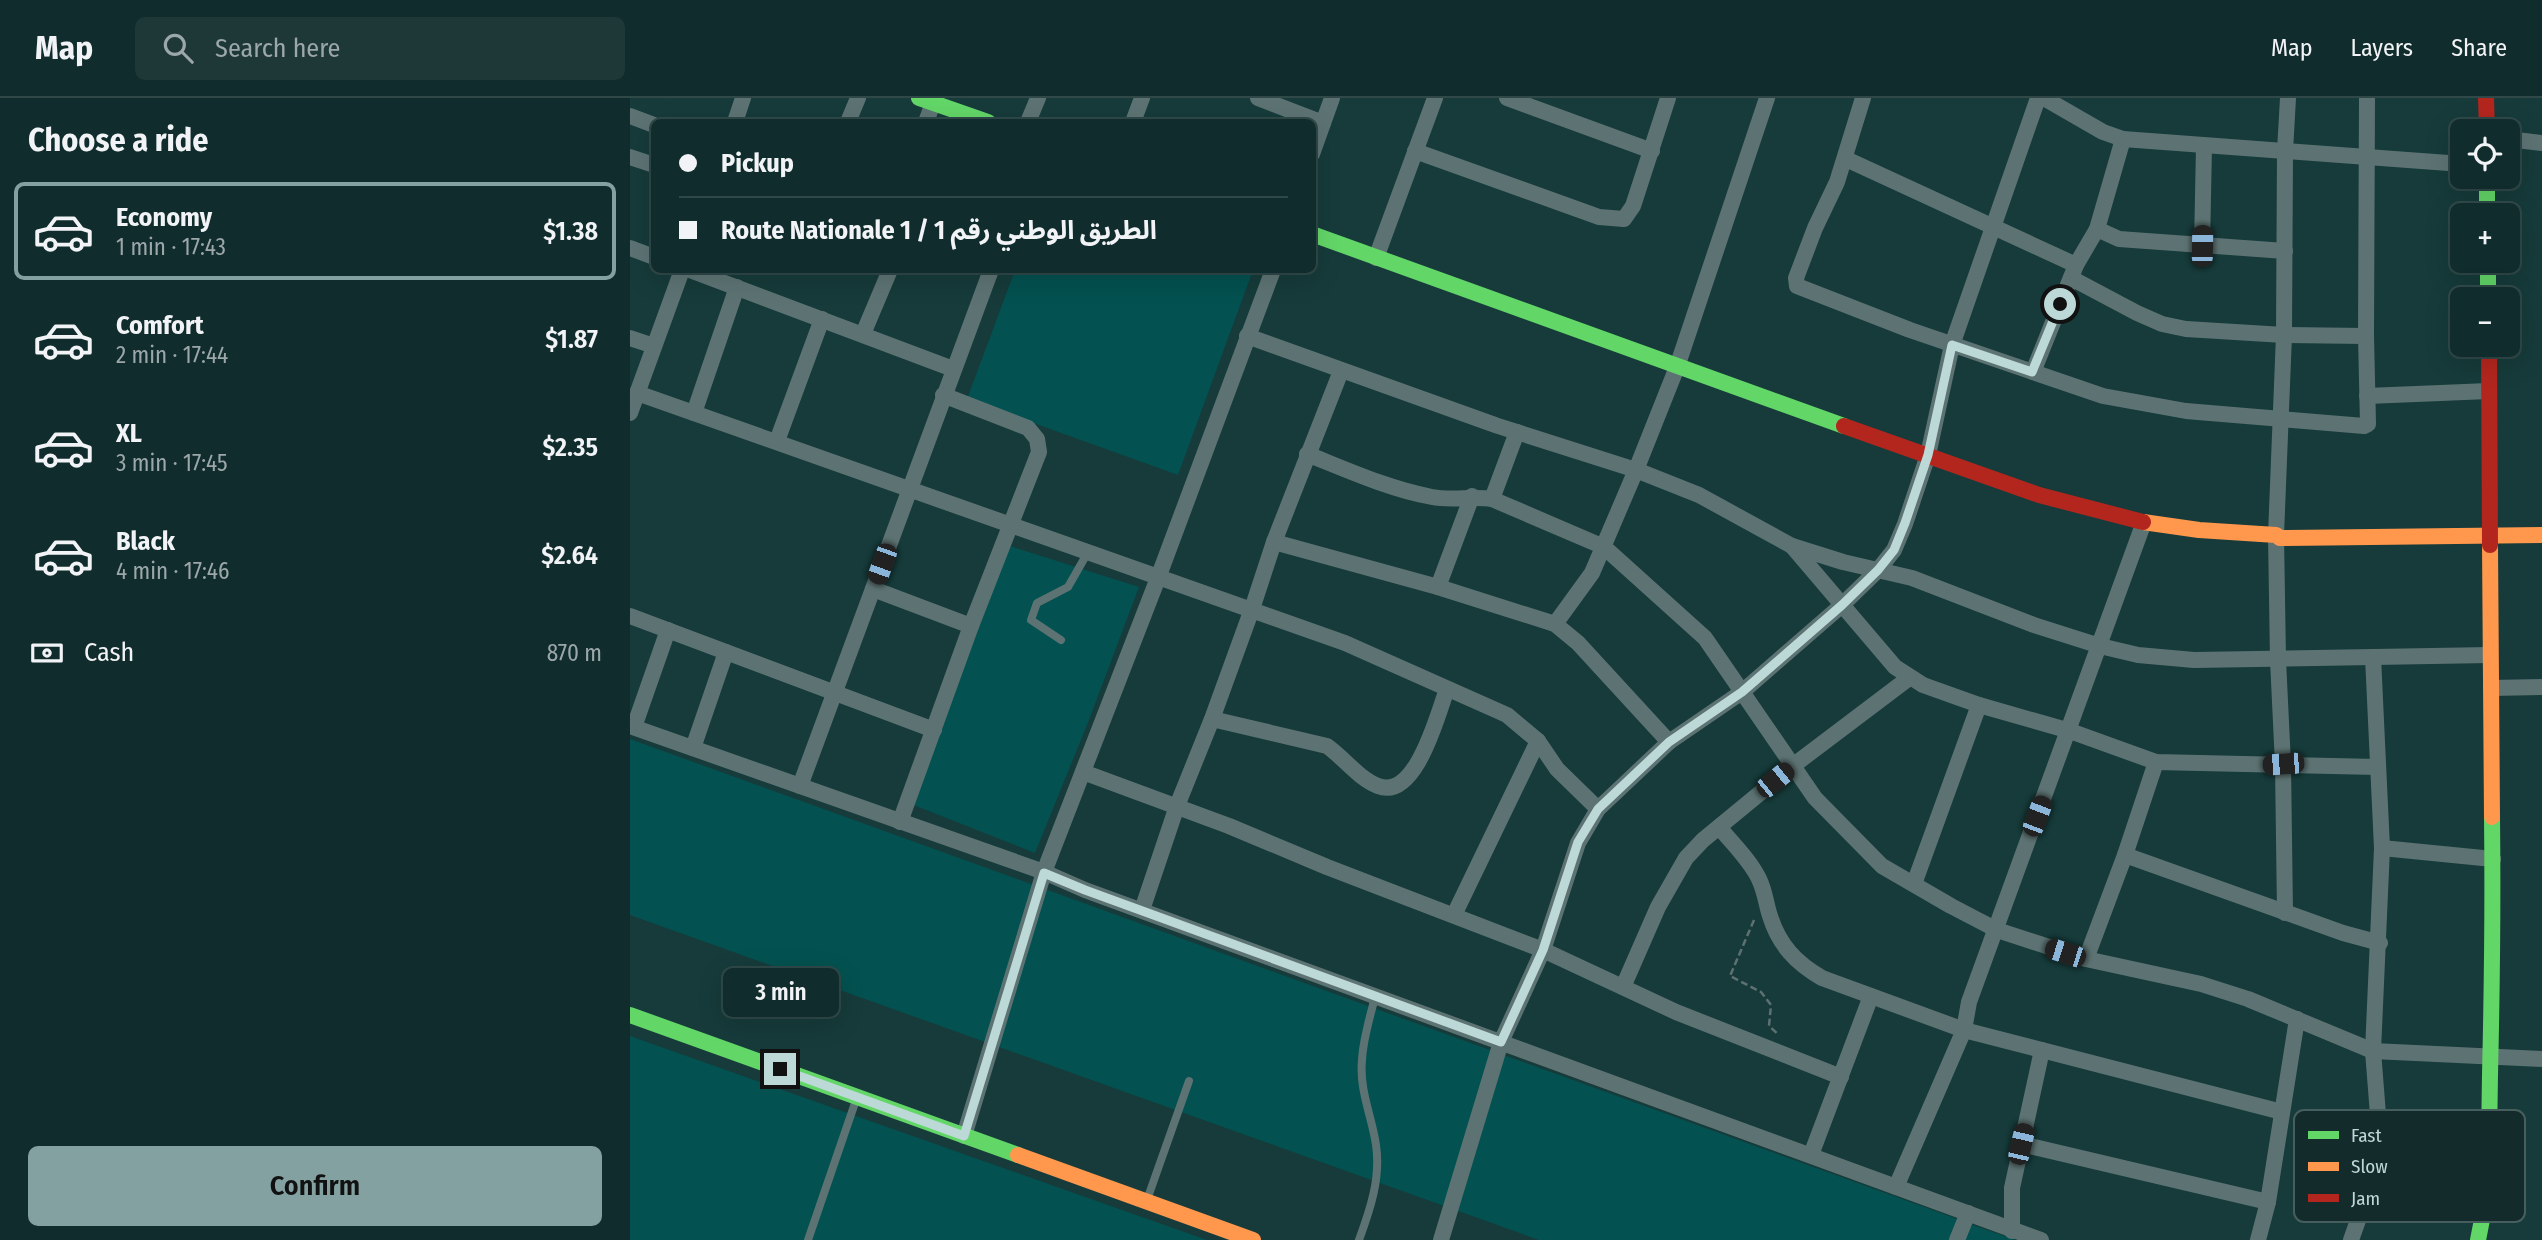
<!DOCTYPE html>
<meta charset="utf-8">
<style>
:root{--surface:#102c2c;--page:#1e3838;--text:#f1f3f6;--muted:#9ca7a9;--line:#304848;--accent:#82a1a0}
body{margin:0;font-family:"Fira Sans Condensed","Noto Sans Arabic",sans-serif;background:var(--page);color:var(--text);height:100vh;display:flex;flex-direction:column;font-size:26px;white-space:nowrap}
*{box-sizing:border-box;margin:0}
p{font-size:23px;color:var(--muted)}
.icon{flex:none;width:38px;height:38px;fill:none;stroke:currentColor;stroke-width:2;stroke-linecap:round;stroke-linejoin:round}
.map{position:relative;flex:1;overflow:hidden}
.drawer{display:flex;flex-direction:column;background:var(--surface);width:630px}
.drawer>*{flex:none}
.banner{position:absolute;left:21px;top:21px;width:665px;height:154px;border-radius:10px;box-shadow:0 7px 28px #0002,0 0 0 2px var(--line);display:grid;align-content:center;height:154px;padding:0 28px;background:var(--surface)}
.fabs{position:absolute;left:1820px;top:21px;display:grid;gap:14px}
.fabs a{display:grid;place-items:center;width:70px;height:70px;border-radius:10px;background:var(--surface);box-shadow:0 7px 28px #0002,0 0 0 2px var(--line);font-size:35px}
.end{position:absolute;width:32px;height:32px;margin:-16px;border:9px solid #bcd8d7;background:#111;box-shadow:0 0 0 4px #111}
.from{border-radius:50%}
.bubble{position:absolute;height:49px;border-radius:10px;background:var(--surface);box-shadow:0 7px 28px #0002,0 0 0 2px var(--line);font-size:23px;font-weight:600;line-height:49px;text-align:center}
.car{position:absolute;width:21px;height:42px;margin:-21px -10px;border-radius:9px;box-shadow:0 0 5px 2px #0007;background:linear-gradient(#222 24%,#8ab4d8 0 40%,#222 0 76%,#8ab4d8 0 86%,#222 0)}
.banner b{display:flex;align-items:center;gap:24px;height:66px;font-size:26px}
.banner b+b{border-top:2px solid var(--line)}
.banner i{width:18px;height:18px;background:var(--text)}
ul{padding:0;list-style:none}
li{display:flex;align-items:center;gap:21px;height:98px;margin:0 14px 10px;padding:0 14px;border:4px solid transparent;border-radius:10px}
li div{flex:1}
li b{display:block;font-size:26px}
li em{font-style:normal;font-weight:600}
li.on{border-color:var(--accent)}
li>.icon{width:63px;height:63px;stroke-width:1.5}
h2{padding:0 28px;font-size:32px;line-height:84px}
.pay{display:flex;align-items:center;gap:18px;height:77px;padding:0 28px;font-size:26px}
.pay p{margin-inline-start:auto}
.action{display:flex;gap:14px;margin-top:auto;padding:14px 28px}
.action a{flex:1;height:80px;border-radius:10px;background:var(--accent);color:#111;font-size:28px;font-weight:600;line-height:80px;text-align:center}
header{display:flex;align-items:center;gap:42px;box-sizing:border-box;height:98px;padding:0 35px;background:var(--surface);border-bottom:2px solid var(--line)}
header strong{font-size:33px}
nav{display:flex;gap:38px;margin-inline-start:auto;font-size:24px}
.search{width:490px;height:63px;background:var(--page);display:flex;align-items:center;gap:18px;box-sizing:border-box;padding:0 24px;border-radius:10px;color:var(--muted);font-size:26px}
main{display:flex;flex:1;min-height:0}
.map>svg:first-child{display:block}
.built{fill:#035150}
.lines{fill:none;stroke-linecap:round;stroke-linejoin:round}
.path{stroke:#5d7171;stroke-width:2.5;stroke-dasharray:7 3.5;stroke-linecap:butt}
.lane{stroke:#5d7373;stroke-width:8}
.street{stroke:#5d7373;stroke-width:16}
.fast{stroke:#63d668;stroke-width:16}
.slow{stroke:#ff974d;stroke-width:16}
.jam{stroke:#b3261e;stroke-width:16}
.route{stroke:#bcd8d7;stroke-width:9}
.key{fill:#132b2a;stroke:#465f5e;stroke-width:2}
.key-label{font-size:19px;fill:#bcd8d7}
</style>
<header>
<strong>Map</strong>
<div class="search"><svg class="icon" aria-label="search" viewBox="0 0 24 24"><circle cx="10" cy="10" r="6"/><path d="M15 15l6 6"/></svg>Search here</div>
<nav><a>Map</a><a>Layers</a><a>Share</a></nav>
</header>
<main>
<section class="drawer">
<h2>Choose a ride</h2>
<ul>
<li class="on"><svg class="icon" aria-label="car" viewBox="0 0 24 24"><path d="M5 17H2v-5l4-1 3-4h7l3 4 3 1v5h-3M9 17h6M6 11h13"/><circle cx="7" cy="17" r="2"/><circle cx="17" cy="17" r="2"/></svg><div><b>Economy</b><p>1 min · 17:43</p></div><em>$1.38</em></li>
<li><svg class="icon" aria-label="car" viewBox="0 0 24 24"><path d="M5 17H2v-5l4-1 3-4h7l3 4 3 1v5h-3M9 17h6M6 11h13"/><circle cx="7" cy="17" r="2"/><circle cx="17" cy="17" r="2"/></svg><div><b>Comfort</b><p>2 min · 17:44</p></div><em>$1.87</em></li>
<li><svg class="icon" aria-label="car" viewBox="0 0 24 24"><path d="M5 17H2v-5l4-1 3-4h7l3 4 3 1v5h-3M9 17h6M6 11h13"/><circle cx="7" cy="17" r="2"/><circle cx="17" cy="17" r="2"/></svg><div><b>XL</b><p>3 min · 17:45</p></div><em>$2.35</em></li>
<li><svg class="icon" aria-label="car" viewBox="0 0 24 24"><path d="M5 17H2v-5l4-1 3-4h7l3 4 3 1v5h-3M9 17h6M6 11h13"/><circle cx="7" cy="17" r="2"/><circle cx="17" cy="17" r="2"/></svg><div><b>Black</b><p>4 min · 17:46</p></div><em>$2.64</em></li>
</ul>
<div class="pay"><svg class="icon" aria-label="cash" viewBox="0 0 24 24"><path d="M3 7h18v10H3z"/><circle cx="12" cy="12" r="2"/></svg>Cash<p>870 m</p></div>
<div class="action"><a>Confirm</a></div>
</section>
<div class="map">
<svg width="1912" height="1142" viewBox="0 0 1912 1142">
<rect width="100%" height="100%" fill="#163b3a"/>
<!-- built -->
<g class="built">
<polygon points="385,172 623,172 548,377 337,301"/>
<polygon points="380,448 509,489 459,622 405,755 281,706"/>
<polygon points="0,641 1330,1122 1323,1142 909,1142 0,817"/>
<polygon points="0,938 577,1142 0,1142"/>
<polygon points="1337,1125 1386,1142 1331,1142"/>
</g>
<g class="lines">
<!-- path -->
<polyline class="path" points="1124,822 1100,878 1131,894 1141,907 1139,928 1149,937"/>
<!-- lane -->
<g class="lane">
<polyline points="431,542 401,522 407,505 438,489 458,454"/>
<polyline points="518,1099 559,983"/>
<polyline points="178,1142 226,1002"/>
<path d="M729,1142C740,1112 751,1080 746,1047C742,1019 729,992 732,962C733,941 740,919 745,899"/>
</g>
<!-- street -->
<g class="street">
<polyline points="628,0 693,25"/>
<polyline points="877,0 1022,53"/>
<polyline points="1233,0 1207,84 1185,130 1166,180 1167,188 1280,232 1473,298 1556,313 1734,328 1738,326 1736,238 1737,0"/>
<polyline points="1414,0 1473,34 1493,41 1832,66"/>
<polyline points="0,18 24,27"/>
<polyline points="105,24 113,0"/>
<polyline points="218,24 228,0"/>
<polyline points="296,24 303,5"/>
<polyline points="398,24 408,0"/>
<polyline points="503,24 512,0"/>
<polyline points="1878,41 1912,45"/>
<polyline points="785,53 969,119 994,121 1003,108 1038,0"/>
<polyline points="682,56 702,0"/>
<polyline points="0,59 24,67"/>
<polyline points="1216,61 1446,167"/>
<polyline points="1467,131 1489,141 1655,153"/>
<polyline points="1572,148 1574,48"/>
<polyline points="0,150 24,159"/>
<polyline points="746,160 805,0"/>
<polyline points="60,172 323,271"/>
<polyline points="1441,180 1507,215 1532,226 1556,231 1654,237 1736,238"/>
<polyline points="233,236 260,172"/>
<polyline points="617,238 868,328 1006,372 1069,397 1162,448 1213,464 1282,480 1404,527 1470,548 1508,557 1564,562 1860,557"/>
<polyline points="0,240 24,248"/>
<polyline points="1403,274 1446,167 1467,131 1493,41"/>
<polyline points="7,295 715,545 877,617 908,643 927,671 968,711"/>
<polyline points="1737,298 1859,293"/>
<polyline points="0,315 52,172"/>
<polyline points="64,315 107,189"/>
<polyline points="147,343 192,221"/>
<path d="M677,356C717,372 759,391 802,399C821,403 842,398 862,401L974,449L1075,540L1185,700L1252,768L1321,808L1367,832L1456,861L1571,886L1618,901L1743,953L1912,961"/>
<polyline points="862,401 887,334"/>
<polyline points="644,444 808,489 925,526 948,545 1039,644"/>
<polyline points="1162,448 1265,569 1293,587 1349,607 1440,633 1526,664 1748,669"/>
<polyline points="808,489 842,398"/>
<polyline points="243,491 341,528"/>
<polyline points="0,518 304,632"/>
<polyline points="925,526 962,475 1006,372 1047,269 1137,0"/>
<polyline points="1861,590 1912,589"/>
<path d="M582,621L697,648C714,660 728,680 748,688C786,703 808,615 817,591"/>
<polyline points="0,628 414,774 455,792 1411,1142"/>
<polyline points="4,629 38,532"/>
<polyline points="63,650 96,554"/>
<polyline points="453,674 599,728 697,769 913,852 1046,914 1211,979"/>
<polyline points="170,688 361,172"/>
<polyline points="270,724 341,528 409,354 407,341 398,330 313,297"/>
<path d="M1089,729C1102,745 1120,762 1129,781C1135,793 1136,806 1140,818C1149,847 1166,865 1192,880L1334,932L1652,1014"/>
<polyline points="1752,750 1863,761"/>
<polyline points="1495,757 1713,835 1750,845"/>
<polyline points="1284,786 1349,607"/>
<polyline points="512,812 547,708 582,621 622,511 644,444 711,273"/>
<polyline points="1655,815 1653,666 1648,562 1646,437 1654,237 1655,53 1658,0"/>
<polyline points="824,817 908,643"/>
<polyline points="1456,861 1495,757 1526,664"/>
<polyline points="993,889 1028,809 1056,760 1073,742 1164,667 1279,580"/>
<polyline points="334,1038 414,774 528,480 643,172"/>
<polyline points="1391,1046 1638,1104"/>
<polyline points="1181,1057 1241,898"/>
<polyline points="1266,1089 1334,932 1339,904 1514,424"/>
<polyline points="1382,1133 1382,1090 1412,952"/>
<polyline points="811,1142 871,944 913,852 948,745 968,711 1039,644 1112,594 1212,507 1248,472 1264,452 1275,426 1298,357 1322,247 1408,0"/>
<polyline points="1327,1142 1338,1115"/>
<polyline points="1628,1142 1638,1104 1667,921"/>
<polyline points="1721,1142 1737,1097 1750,1042 1743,953 1752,750 1743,559"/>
</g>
<!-- fast -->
<g class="fast">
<polyline points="289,0 358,24"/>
<polyline points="1857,79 1857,117"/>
<polyline points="682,136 1214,328"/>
<polyline points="1858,163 1858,201"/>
<polyline points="0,917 388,1057"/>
<path d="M1848,1142C1860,1088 1859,1032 1860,977C1862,891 1863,805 1862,719"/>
</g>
<!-- slow -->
<g class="slow">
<polyline points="1513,424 1569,432 1646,437 1650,440 1912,437"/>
<polyline points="1860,447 1862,719"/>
<polyline points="388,1057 623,1142"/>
</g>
<!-- jam -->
<g class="jam">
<polyline points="1856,0 1857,33"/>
<polyline points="1859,247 1860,447"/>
<polyline points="1214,328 1409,397 1513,424"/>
</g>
</g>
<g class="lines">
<!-- route -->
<polyline class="route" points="150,971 334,1038 414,775 455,792 871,944 913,852 948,744 968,711 1039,644 1112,594 1212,507 1248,472 1264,452 1275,425 1298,357 1322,247 1402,274 1430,206"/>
</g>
<!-- legend -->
<rect x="1664" y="1012" width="231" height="112" rx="10" class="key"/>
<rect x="1678" y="1033" width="31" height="8" fill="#63d668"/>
<rect x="1678" y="1064" width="31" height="9" fill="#ff974d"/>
<rect x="1678" y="1096" width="31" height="8" fill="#b3261e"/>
<g class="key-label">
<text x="1721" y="1044">Fast</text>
<text x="1721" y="1075">Slow</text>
<text x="1721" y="1107">Jam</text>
</g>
</svg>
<div class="fabs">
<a><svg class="icon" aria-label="locate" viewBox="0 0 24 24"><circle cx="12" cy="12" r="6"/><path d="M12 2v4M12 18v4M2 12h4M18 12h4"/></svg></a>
<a>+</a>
<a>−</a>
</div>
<i class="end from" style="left:1430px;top:206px"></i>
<i class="end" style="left:150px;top:971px"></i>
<div class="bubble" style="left:93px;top:870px;width:116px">3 min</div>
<i class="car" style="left:1572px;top:148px;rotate:1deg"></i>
<i class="car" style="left:252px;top:466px;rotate:200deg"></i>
<i class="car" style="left:1653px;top:666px;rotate:266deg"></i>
<i class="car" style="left:1145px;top:682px;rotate:51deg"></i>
<i class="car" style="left:1407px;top:718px;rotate:21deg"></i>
<i class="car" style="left:1435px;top:855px;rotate:288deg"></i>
<i class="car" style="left:1391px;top:1046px;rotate:13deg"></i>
<div class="banner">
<b><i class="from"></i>Pickup</b>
<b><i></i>Route Nationale 1 / الطريق الوطني رقم 1</b>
</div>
</div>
</main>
